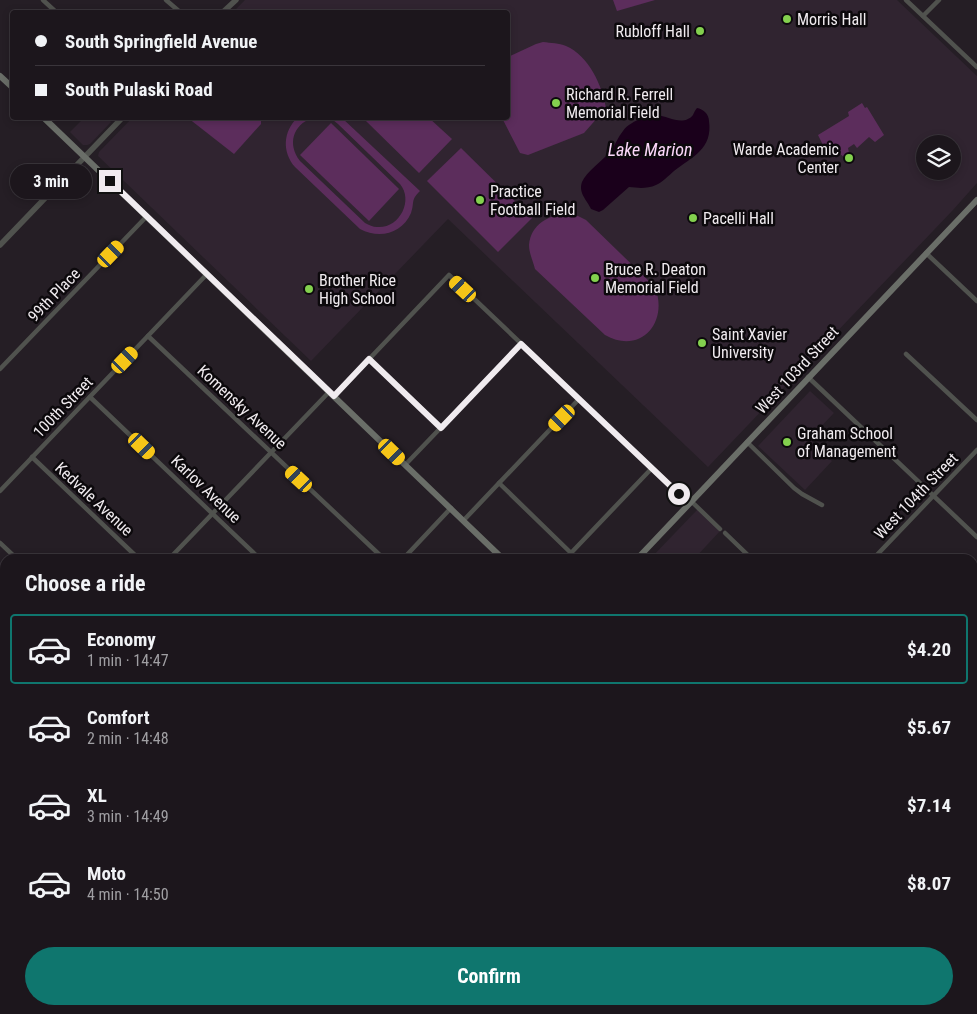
<!DOCTYPE html>
<meta charset="utf-8">
<style>
:root{--surface:#1c161c;--page:#292329;--text:#f1f3f6;--muted:#a09fa3;--line:#3a353b;--accent:#0f766e}
body{margin:0;font-family:"Roboto Condensed",sans-serif;background:var(--page);color:var(--text);height:100vh;display:flex;flex-direction:column;font-size:19px;white-space:nowrap}
*{box-sizing:border-box;margin:0}
p{font-size:16px;color:var(--muted)}
.icon{flex:none;width:28px;height:28px;fill:none;stroke:currentColor;stroke-width:2;stroke-linecap:round;stroke-linejoin:round}
.map{position:relative;flex:1;overflow:hidden}
.drawer{position:absolute;left:0px;top:554px;width:978px;height:461px;display:flex;flex-direction:column;background:var(--surface);border-radius:15px 15px 0 0;box-shadow:0 2px 8px #0003,0 0 0 1px var(--line)}
.drawer>*{flex:none}
.banner{position:absolute;left:10px;top:10px;width:500px;height:110px;border-radius:5px;box-shadow:0 2px 8px #0003,0 0 0 1px var(--line);display:grid;align-content:center;height:110px;padding:0 25px;background:var(--surface)}
.buttons{position:absolute;left:916px;top:135px;display:grid;gap:10px}
.buttons a{display:grid;place-items:center;width:45px;height:45px;border-radius:50%;background:var(--surface);box-shadow:0 2px 8px #0003,0 0 0 1px var(--line);font-size:25px}
.end{position:absolute;width:22px;height:22px;margin:-11px;border:6px solid #f0ebef;background:#111;box-shadow:0 0 0 2px #111}
.from{border-radius:50%}
.bubble{position:absolute;height:35px;border-radius:18px;background:var(--surface);box-shadow:0 2px 8px #0003,0 0 0 1px var(--line);font-size:16px;font-weight:700;line-height:35px;text-align:center}
.car{position:absolute;width:15px;height:30px;margin:-15px -8px;border-radius:6px;box-shadow:0 0 4px 1px #0007;background:linear-gradient(#f5c518 24%,#345 0 40%,#f5c518 0 76%,#345 0 86%,#f5c518 0)}
.banner b{display:flex;align-items:center;gap:18px;height:48px;font-size:19px}
.banner b+b{border-top:1px solid var(--line)}
.banner i{width:12px;height:12px;background:var(--text)}
ul{padding:0;list-style:none}
li{display:flex;align-items:center;gap:15px;height:70px;margin:0 10px 8px;padding:0 15px;border:2px solid transparent;border-radius:5px}
li div{flex:1}
li b{display:block;font-size:19px}
li em{font-style:normal;font-weight:700}
li.selected{border-color:var(--accent)}
li>.icon{width:45px;height:45px;stroke-width:1.5}
h2{padding:0 25px;font-size:22px;line-height:60px}
.action{display:flex;gap:10px;margin-top:auto;padding:10px 25px}
.action a{flex:1;height:58px;border-radius:30px;background:var(--accent);color:#fff;font-size:20px;font-weight:700;line-height:58px;text-align:center}
.map>svg:first-child{display:block}
.built{fill:#302430;fill-rule:evenodd}
.green{fill:#5c2d5c}
.water{fill:#1a001b}
.lines{fill:none;stroke-linecap:round;stroke-linejoin:round}
.minor{stroke:#50524e;stroke-width:4.5}
.tertiary{stroke:#50524e;stroke-width:5.5}
.secondary{stroke:#6a6e68;stroke-width:6}
.route{stroke:#f0ebef;stroke-width:6}
.poi-dot{fill:#83d04e;stroke:#0c090c;stroke-width:2}
.labels{text-anchor:middle;dominant-baseline:central;stroke-width:5;stroke-linejoin:round;paint-order:stroke}
.poi-label{font-size:16px;fill:#f0ebef;stroke:#0c090c;text-anchor:start}
.street-label{font-size:16px;fill:#f0ebef;stroke:#0c090c}
.water-label{font-size:18px;font-style:italic;fill:#fbd7f9;stroke:#0c090c}
</style>
<div class="map">
<svg width="977" height="1014" viewBox="0 0 977 1014">
<rect width="100%" height="100%" fill="#251e25"/>
<!-- built -->
<g class="built">
<path d="M245,0H897L977,76V183L953,210L708,467L448,219L311,361L98,156L99,152L132,118H508V12H233ZM925,144H952V171H925Z"/>
<polygon points="84,118 107,118 111,122 90,144 87,145 83,145 70,132"/>
<polygon points="810,391 834,413 809,439 832,461 805,490 758,446"/>
<polygon points="698,509 720,531 694,559 650,559"/>
<polygon points="977,946 977,993 972,989 973,951"/>
</g>
<!-- green -->
<g class="green">
<polygon points="613,0 655,0 617,11"/>
<path d="M543,42C551,43 559,43 566,46C589,56 602,85 606,108L584,133L528,155L520,153L502,118H508V57L536,44Z"/>
<polygon points="862,103 865,108 867,107 884,135 875,142 869,137 857,148 854,144 848,148 849,153 851,154 846,159 839,153 835,158 828,151 824,155 818,148 823,145 818,135 849,116 848,112"/>
<polygon points="188,118 261,118 261,124 234,154"/>
<path d="M297,118H312C293,125 287,144 300,161L365,223C369,225 373,227 377,227C399,229 414,201 400,184L338,124L333,120L326,118H342L420,191C410,201 415,202 411,213C402,234 379,239 360,229L295,167C282,152 283,132 297,118Z"/>
<polygon points="369,118 429,118 452,139 419,173 366,121"/>
<polygon points="331,123 399,189 369,221 300,155"/>
<polygon points="461,148 532,218 498,252 427,181"/>
<path d="M566,213L578,216L586,220L655,287C669,323 640,355 605,335L535,269C533,261 529,253 529,245C531,224 548,216 566,213Z"/>
</g>
<!-- water -->
<path class="water" d="M697,108C703,109 709,114 709,121C713,149 692,157 674,171C668,176 663,182 656,185C647,189 638,188 629,187L603,210L599,212L591,209C587,200 578,193 582,182C586,172 603,160 611,151C615,145 618,137 623,131C627,125 635,121 642,118C646,117 652,115 657,115C668,116 683,127 693,115C694,113 695,110 697,108Z"/>
<g class="lines">
<!-- minor -->
<g class="minor">
<polyline points="43,0 56,12"/>
<polyline points="166,0 180,12"/>
<polyline points="906,0 977,67"/>
<polyline points="923,16 939,0"/>
<polyline points="926,253 977,301"/>
<polyline points="148,336 384,559"/>
<polyline points="906,354 977,420"/>
<polyline points="369,359 441,427"/>
<polyline points="0,369 147,216"/>
<polyline points="808,377 977,537"/>
<polyline points="334,396 449,275 689,503"/>
<polyline points="90,397 260,559"/>
<polyline points="747,442 794,488 802,494 822,505"/>
<polyline points="32,457 139,559"/>
<polyline points="405,465 521,344"/>
<polyline points="499,483 571,553 652,468"/>
<polyline points="0,491 207,274"/>
<polyline points="691,501 720,529"/>
<polyline points="463,521 579,399"/>
<polyline points="725,533 752,559"/>
<polyline points="0,543 17,559"/>
<polyline points="169,559 329,392"/>
<polyline points="403,559 451,508"/>
<polyline points="873,559 977,450"/>
<polyline points="0,659 5,664"/>
<polyline points="972,700 977,696"/>
<polyline points="0,735 5,730"/>
<polyline points="972,767 977,771"/>
<polyline points="0,776 5,781"/>
<polyline points="972,884 977,888"/>
<polyline points="0,892 5,897"/>
<polyline points="972,946 977,942"/>
<polyline points="0,980 5,975"/>
<polyline points="0,1008 6,1014"/>
<polyline points="124,1010 128,1014"/>
<polyline points="246,1010 250,1014"/>
<polyline points="369,1010 374,1014"/>
<polyline points="492,1010 497,1014"/>
<polyline points="614,1010 619,1014"/>
<polyline points="737,1010 741,1014"/>
<polyline points="672,1014 676,1010"/>
<polyline points="789,1014 793,1010"/>
<polyline points="908,1014 912,1010"/>
</g>
<!-- tertiary -->
<g class="tertiary">
<polyline points="223,12 236,0"/>
<polyline points="0,245 122,118"/>
</g>
<!-- secondary -->
<g class="secondary">
<polyline points="0,76 12,87"/>
<polyline points="44,118 503,559"/>
<polyline points="637,559 977,200"/>
<polyline points="972,1002 977,1006"/>
<polyline points="200,1014 204,1010"/>
</g>
</g>
<g class="lines">
<!-- route -->
<polyline class="route" points="110,181 334,396 369,359 441,428 521,344 679,494"/>
</g>
<!-- markers -->
<g class="poi-dot">
<circle cx="787" cy="19" r="5"/>
<circle cx="700" cy="31" r="5"/>
<circle cx="556" cy="103" r="5"/>
<circle cx="849" cy="158" r="5"/>
<circle cx="480" cy="200" r="5"/>
<circle cx="693" cy="218" r="5"/>
<circle cx="595" cy="278" r="5"/>
<circle cx="309" cy="289" r="5"/>
<circle cx="702" cy="343" r="5"/>
<circle cx="787" cy="442" r="5"/>
</g>
<g class="labels">
<!-- poi labels -->
<g class="poi-label">
<text x="797" y="19">Morris Hall</text>
<text x="690" y="31" text-anchor="end">Rubloff Hall</text>
<text x="566" y="94">Richard R. Ferrell<tspan x="566" dy="18">Memorial Field</tspan></text>
<text x="839" y="149" text-anchor="end">Warde Academic<tspan x="839" dy="18">Center</tspan></text>
<text x="490" y="191">Practice<tspan x="490" dy="18">Football Field</tspan></text>
<text x="703" y="218">Pacelli Hall</text>
<text x="605" y="269">Bruce R. Deaton<tspan x="605" dy="18">Memorial Field</tspan></text>
<text x="319" y="280">Brother Rice<tspan x="319" dy="18">High School</tspan></text>
<text x="712" y="334">Saint Xavier<tspan x="712" dy="18">University</tspan></text>
<text x="797" y="433">Graham School<tspan x="797" dy="18">of Management</tspan></text>
</g>
<!-- street labels -->
<g class="street-label">
<text transform="translate(54 295) rotate(-46)">99th Place</text>
<text transform="translate(797 370) rotate(-47)">West 103rd Street</text>
<text transform="translate(63 407) rotate(-46)">100th Street</text>
<text transform="translate(242 407) rotate(43)">Komensky Avenue</text>
<text transform="translate(206 489) rotate(44)">Karlov Avenue</text>
<text transform="translate(916 496) rotate(-46)">West 104th Street</text>
<text transform="translate(94 499) rotate(43)">Kedvale Avenue</text>
</g>
<!-- water labels -->
<g class="water-label">
<text x="650" y="149">Lake Marion</text>
</g>
</g>
</svg>
<div class="buttons">
<a><svg class="icon" aria-label="layers" viewBox="0 0 24 24"><path d="M12 4l9 5-9 5-9-5zM3 14l9 5 9-5"/></svg></a>
</div>
<i class="end from" style="left:679px;top:494px"></i>
<i class="end" style="left:110px;top:181px"></i>
<div class="bubble" style="left:10px;top:164px;width:82px">3 min</div>
<i class="car" style="left:111px;top:254px;rotate:44deg"></i>
<i class="car" style="left:463px;top:289px;rotate:313deg"></i>
<i class="car" style="left:125px;top:360px;rotate:44deg"></i>
<i class="car" style="left:562px;top:418px;rotate:224deg"></i>
<i class="car" style="left:142px;top:446px;rotate:134deg"></i>
<i class="car" style="left:392px;top:452px;rotate:134deg"></i>
<i class="car" style="left:299px;top:479px;rotate:313deg"></i>
<div class="banner">
<b><i class="from"></i>South Springfield Avenue</b>
<b><i></i>South Pulaski Road</b>
</div>
<section class="drawer">
<h2>Choose a ride</h2>
<ul>
<li class="selected"><svg class="icon" aria-label="car" viewBox="0 0 24 24"><path d="M5 17H2v-5l4-1 3-4h7l3 4 3 1v5h-3M9 17h6M6 11h13"/><circle cx="7" cy="17" r="2"/><circle cx="17" cy="17" r="2"/></svg><div><b>Economy</b><p>1 min · 14:47</p></div><em>$4.20</em></li>
<li><svg class="icon" aria-label="car" viewBox="0 0 24 24"><path d="M5 17H2v-5l4-1 3-4h7l3 4 3 1v5h-3M9 17h6M6 11h13"/><circle cx="7" cy="17" r="2"/><circle cx="17" cy="17" r="2"/></svg><div><b>Comfort</b><p>2 min · 14:48</p></div><em>$5.67</em></li>
<li><svg class="icon" aria-label="car" viewBox="0 0 24 24"><path d="M5 17H2v-5l4-1 3-4h7l3 4 3 1v5h-3M9 17h6M6 11h13"/><circle cx="7" cy="17" r="2"/><circle cx="17" cy="17" r="2"/></svg><div><b>XL</b><p>3 min · 14:49</p></div><em>$7.14</em></li>
<li><svg class="icon" aria-label="car" viewBox="0 0 24 24"><path d="M5 17H2v-5l4-1 3-4h7l3 4 3 1v5h-3M9 17h6M6 11h13"/><circle cx="7" cy="17" r="2"/><circle cx="17" cy="17" r="2"/></svg><div><b>Moto</b><p>4 min · 14:50</p></div><em>$8.07</em></li>
</ul>
<div class="action"><a>Confirm</a></div>
</section>
</div>
